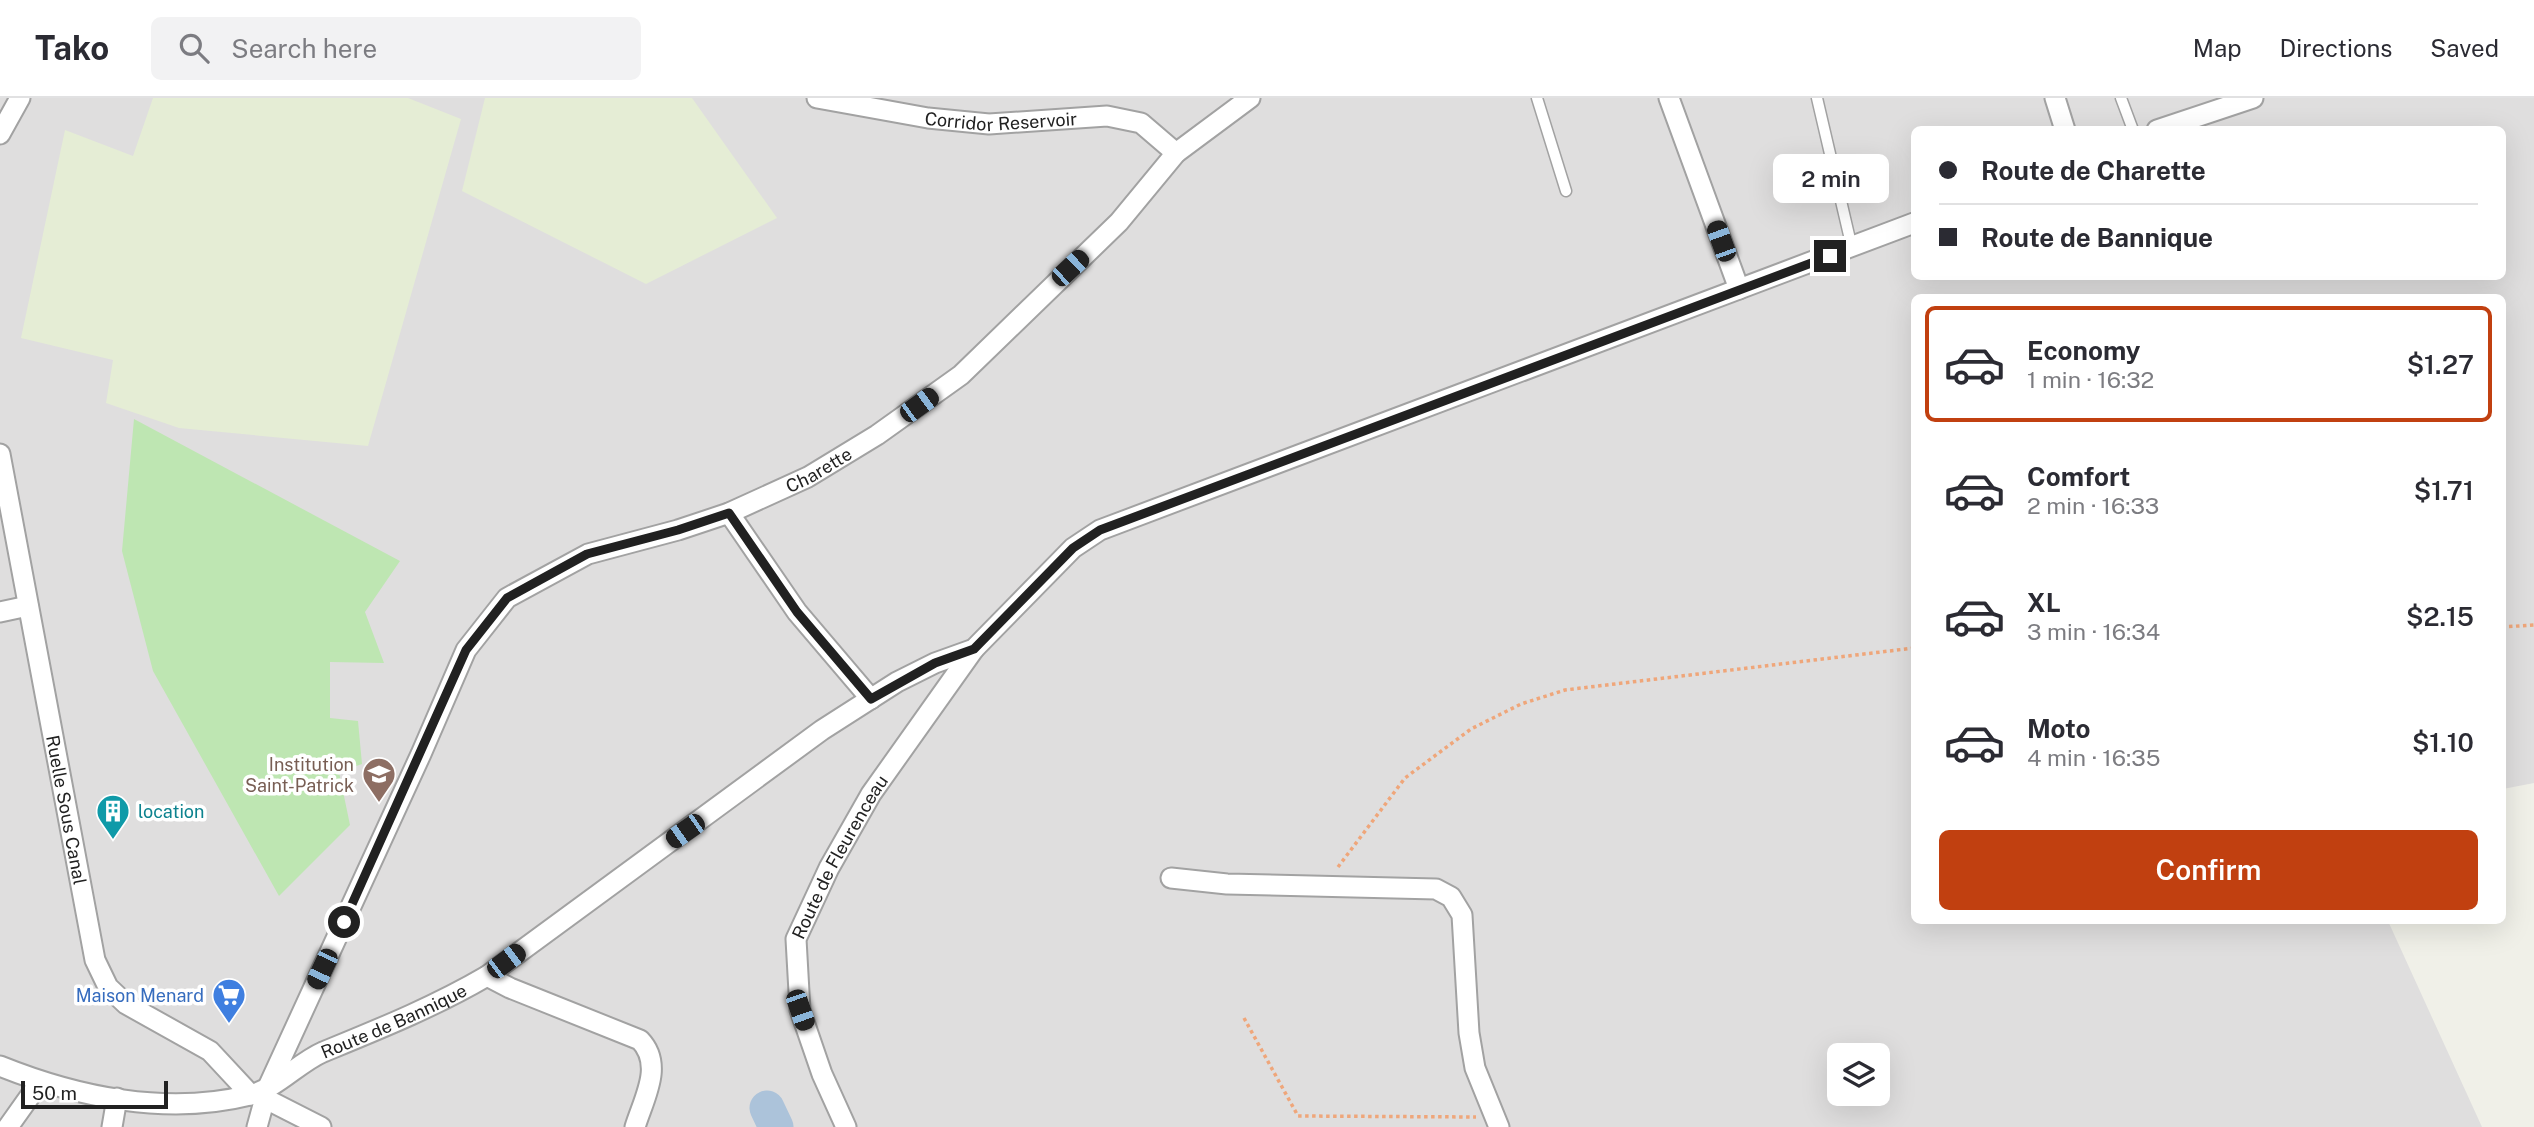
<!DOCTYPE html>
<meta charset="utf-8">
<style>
:root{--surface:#fff;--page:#f2f2f3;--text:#2b2b33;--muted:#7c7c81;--line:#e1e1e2;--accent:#c14010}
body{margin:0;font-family:"Public Sans",sans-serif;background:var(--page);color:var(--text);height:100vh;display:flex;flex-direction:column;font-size:26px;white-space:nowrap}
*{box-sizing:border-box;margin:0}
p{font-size:23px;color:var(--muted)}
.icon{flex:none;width:38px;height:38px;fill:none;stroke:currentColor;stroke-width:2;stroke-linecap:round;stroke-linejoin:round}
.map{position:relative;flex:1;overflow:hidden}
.details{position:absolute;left:1911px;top:196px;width:595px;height:630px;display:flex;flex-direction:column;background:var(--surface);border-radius:10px;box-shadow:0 7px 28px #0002}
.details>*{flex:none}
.top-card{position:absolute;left:1911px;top:28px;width:595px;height:154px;border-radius:10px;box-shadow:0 7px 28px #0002;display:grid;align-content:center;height:154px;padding:0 28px;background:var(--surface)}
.fabs{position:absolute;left:1827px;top:945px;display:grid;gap:14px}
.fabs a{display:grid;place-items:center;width:63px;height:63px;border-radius:10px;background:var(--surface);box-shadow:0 7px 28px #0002;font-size:35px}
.scale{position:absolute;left:21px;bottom:18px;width:147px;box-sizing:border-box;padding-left:7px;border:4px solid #212121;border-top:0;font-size:19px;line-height:24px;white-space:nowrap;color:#212121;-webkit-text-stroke:5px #fff;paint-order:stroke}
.end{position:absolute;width:32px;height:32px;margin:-16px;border:9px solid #212121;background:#fff;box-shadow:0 0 0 4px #fff}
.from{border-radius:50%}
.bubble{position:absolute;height:49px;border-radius:10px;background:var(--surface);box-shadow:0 7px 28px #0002;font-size:23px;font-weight:600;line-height:49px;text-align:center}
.car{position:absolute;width:21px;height:42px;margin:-21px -10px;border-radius:9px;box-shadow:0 0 5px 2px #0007;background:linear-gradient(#222 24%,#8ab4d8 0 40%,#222 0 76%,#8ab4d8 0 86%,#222 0)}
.top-card b{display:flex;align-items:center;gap:24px;height:66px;font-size:26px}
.top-card b+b{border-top:2px solid var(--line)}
.top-card i{width:18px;height:18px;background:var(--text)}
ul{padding:12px 0 0;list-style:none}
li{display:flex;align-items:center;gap:21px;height:116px;margin:0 14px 10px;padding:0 14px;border:4px solid transparent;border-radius:10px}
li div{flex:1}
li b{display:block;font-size:26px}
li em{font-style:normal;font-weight:600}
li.selected{border-color:var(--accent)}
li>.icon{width:63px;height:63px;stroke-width:1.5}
.button{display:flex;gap:14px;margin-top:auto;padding:14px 28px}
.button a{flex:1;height:80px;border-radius:10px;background:var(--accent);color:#fff;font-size:28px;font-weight:600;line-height:80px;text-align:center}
header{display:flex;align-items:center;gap:42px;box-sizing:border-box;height:98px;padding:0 35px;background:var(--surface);border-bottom:2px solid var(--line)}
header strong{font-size:33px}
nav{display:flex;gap:38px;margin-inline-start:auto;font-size:24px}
.search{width:490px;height:63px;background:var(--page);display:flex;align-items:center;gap:18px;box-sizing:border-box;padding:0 24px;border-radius:10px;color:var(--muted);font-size:26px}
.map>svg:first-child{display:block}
.residential{fill:#dfdede;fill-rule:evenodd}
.farmland{fill:#e5edd5}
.grass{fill:#bee6b2}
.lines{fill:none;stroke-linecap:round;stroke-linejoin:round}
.river{stroke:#acc3da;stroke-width:35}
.service-casing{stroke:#a2a2a2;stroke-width:13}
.minor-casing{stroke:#a2a2a2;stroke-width:23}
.path{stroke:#efa67a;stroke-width:3.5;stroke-dasharray:3.5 3.5;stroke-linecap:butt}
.service{stroke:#fff;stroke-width:10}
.minor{stroke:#fff;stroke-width:19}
.route{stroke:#212121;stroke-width:9}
.labels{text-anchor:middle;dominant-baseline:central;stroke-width:7;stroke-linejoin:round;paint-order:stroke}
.street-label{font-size:18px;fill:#212121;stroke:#fff}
.education-label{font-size:18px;fill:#785e54;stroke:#fff;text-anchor:end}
.culture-label{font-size:18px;fill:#0d838f;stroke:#fff;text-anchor:start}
.shop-label{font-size:18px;fill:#366cbe;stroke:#fff;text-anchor:end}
</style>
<header>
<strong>Tako</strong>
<div class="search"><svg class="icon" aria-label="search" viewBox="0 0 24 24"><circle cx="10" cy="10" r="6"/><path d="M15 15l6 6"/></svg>Search here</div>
<nav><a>Map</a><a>Directions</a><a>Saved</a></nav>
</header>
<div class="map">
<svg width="2534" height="1029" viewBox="0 0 2534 1029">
<rect width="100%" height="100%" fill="#f0f0e8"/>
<!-- residential -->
<path class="residential" d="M0,0H2534V685L2503,691L2502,200H1914V822L2388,823L2482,1029H0ZM1914,32H2502V178H1914ZM1839,957H1878V996H1839Z"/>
<!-- farmland -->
<g class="farmland">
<polygon points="153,0 408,0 461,21 368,348 179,330 106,305 113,262 21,240 65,32 133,58"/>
<polygon points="485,0 692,0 777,120 646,186 462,93"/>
</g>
<!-- grass -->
<polygon class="grass" points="134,321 400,463 365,514 384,565 330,564 330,620 358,623 362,666 339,674 350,727 279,798 153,573 122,453"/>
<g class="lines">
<!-- river -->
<polyline class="river" points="767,1010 776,1029"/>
<defs>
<g id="service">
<polyline points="1537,0 1566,93"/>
<polyline points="1817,0 1852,150"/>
<polyline points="2121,0 2133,32"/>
</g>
<g id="minor">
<path id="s1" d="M817,0L928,20L989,26L1107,18L1141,25L1176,55"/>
<polyline points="1669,0 1739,191"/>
<polyline points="2055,0 2065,32"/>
<polyline points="2157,32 2253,0"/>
<polyline points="0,36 20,0"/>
<path id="s2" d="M0,356L95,862L108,889L126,906L210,953L251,997"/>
<polyline points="729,415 797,514 871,601"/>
<polyline points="0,514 28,508"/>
<polyline points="1171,780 1227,786 1436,791 1451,799 1462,817 1469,935 1475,970 1499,1029"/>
<path d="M487,878L510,890L640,942C664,967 644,1000 635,1029"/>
<path id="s3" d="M0,968C77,999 167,1018 250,997C277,990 298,965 323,954C379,931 434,909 487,878L822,632L897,584L935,565L974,551L1073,450L1100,432L1914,125"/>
<polyline points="264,1000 321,1029"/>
<polyline points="8,1029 40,984"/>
<polyline points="112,1029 117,1000"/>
<path id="s4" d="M257,1029L268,989L421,656L466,552L507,500L588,456L678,432L729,415L808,379L877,337L961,277L1119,124L1176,55L1250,0"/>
<path id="s5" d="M846,1029L822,976L800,912L796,841L829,770L871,696L974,551"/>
</g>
</defs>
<!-- service casing -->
<use href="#service" class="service-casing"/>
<!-- minor casing -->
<use href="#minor" class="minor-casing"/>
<!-- path -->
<g class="path">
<polyline points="2502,529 2534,527"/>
<polyline points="1338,769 1405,680 1471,631 1521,606 1565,592 1914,550"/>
<polyline points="1244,920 1298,1018 1476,1019"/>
</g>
<!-- service -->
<use href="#service" class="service"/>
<!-- minor -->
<use href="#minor" class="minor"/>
</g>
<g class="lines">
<!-- route -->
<polyline class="route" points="344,824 466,552 507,500 587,456 678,432 729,415 797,514 871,601 935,565 974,551 1073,450 1100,432 1830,158"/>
</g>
<!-- icons -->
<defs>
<symbol id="school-pin" viewBox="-11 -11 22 30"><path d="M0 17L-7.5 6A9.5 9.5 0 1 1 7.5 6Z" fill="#8d6e63" stroke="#fff"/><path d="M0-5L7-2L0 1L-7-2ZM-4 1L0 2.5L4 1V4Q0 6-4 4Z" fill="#fff"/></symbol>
<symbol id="building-pin" viewBox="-11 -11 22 30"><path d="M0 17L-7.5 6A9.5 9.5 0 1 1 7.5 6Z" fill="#0f9aa8" stroke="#fff"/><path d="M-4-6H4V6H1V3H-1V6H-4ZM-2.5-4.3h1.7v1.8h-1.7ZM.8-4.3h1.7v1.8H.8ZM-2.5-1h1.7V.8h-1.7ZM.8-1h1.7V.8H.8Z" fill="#fff"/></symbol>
<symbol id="supermarket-pin" viewBox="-11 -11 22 30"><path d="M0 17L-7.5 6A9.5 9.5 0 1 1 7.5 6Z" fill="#3f7fe0" stroke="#fff"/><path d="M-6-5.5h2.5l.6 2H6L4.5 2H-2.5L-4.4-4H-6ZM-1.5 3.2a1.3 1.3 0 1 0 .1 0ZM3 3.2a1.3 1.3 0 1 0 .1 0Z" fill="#fff"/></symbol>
</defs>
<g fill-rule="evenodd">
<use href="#school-pin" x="360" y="657" width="38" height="52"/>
<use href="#building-pin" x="94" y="694" width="38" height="52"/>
<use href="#supermarket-pin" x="210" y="878" width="38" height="52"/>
</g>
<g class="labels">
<!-- street labels -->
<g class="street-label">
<text stroke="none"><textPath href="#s1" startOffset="186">Corridor Reservoir</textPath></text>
<text stroke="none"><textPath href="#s4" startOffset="926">Charette</textPath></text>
<text stroke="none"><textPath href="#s2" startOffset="362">Ruelle Sous Canal</textPath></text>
<text stroke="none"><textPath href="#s5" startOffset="290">Route de Fleurenceau</textPath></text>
<text stroke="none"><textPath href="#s3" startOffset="418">Route de Bannique</textPath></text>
</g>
<!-- education labels -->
<g class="education-label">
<text x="354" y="666">Institution<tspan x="354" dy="21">Saint-Patrick</tspan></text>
</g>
<!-- culture labels -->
<g class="culture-label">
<text x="138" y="713">location</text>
</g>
<!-- shop labels -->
<g class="shop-label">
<text x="204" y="897">Maison Menard</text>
</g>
</g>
</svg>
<div class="fabs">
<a><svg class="icon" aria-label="layers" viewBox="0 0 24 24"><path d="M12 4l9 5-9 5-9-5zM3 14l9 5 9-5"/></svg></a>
</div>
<div class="scale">50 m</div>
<i class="end from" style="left:344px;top:824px"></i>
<i class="end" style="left:1830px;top:158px"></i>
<div class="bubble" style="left:1773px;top:56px;width:116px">2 min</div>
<i class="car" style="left:1721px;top:143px;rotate:340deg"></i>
<i class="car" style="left:1070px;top:170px;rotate:47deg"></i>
<i class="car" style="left:919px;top:307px;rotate:54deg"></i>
<i class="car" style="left:685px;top:733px;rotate:235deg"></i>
<i class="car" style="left:506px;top:863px;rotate:53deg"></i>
<i class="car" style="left:322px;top:871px;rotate:205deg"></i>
<i class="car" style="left:800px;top:912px;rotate:161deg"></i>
<div class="top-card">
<b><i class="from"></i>Route de Charette</b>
<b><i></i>Route de Bannique</b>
</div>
<section class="details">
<ul>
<li class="selected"><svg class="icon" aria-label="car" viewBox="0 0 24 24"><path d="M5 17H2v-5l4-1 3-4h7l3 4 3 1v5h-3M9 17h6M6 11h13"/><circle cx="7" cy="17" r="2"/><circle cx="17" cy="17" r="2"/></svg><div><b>Economy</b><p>1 min · 16:32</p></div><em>$1.27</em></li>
<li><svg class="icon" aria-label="car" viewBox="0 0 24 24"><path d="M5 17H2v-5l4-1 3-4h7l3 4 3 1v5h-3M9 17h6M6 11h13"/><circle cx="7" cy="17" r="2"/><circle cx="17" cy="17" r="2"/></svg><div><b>Comfort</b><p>2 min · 16:33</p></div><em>$1.71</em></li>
<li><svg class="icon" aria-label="car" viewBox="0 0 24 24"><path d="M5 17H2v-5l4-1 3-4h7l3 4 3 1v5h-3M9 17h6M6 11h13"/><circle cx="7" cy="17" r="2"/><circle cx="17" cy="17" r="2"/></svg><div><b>XL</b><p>3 min · 16:34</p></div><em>$2.15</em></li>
<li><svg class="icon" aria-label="car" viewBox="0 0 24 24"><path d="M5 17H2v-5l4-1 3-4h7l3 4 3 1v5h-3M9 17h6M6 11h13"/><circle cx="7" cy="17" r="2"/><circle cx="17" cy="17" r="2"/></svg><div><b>Moto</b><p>4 min · 16:35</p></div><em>$1.10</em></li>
</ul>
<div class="button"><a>Confirm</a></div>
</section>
</div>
